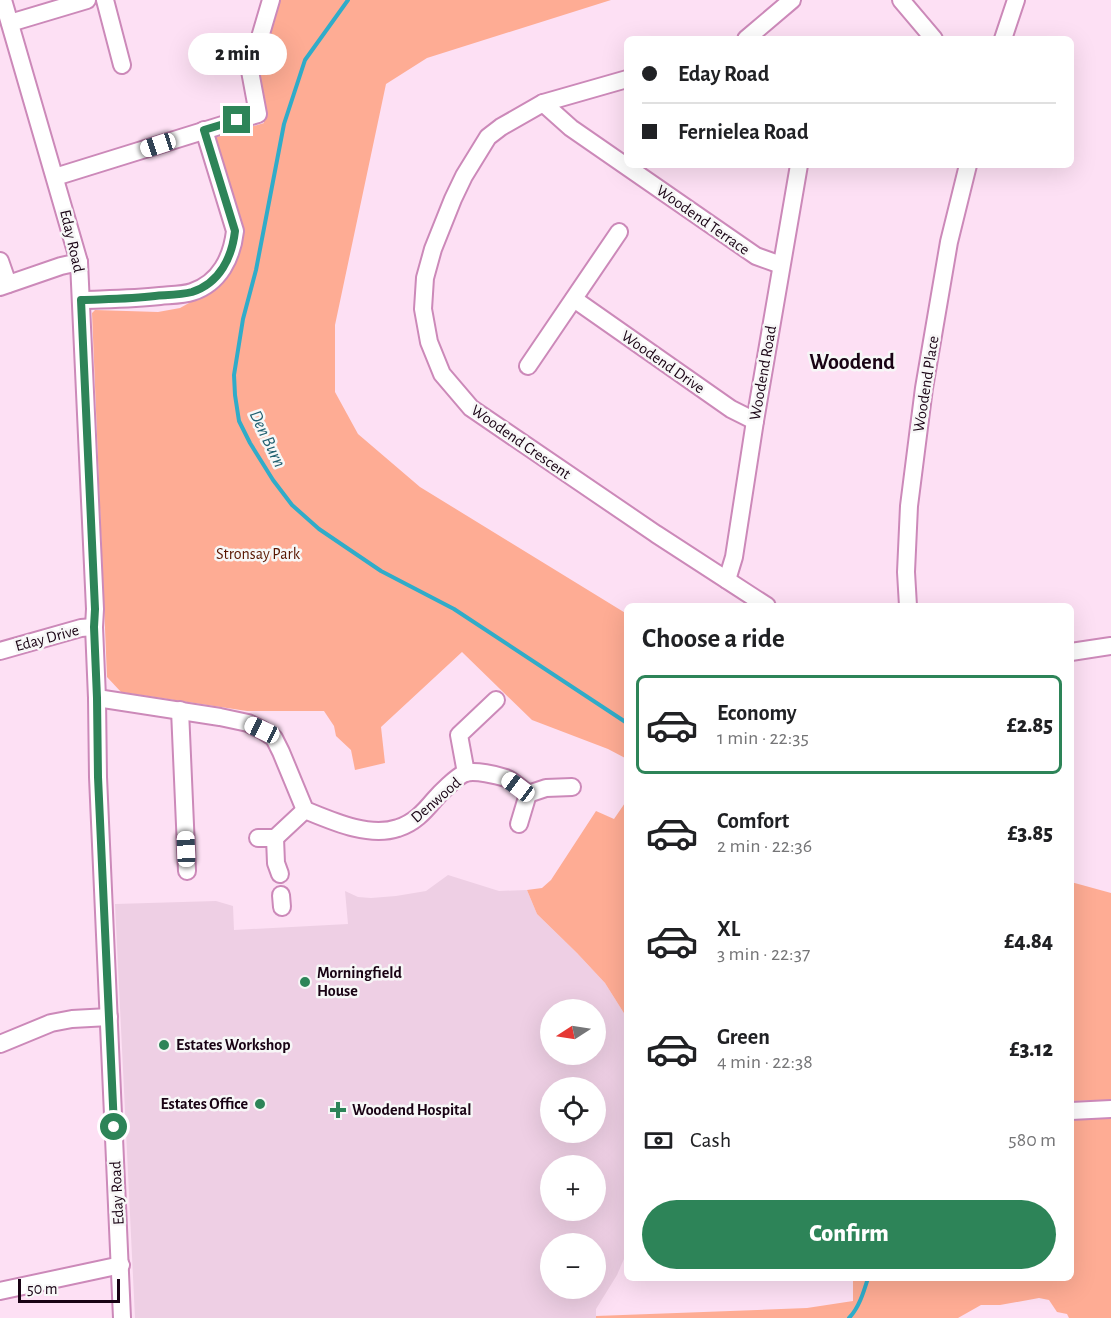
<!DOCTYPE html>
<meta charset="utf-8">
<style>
:root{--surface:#fff;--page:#f2f2f2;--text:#202124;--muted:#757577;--line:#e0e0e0;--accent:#2d8458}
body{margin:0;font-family:"Alegreya Sans",sans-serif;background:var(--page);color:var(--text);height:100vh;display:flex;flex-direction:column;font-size:22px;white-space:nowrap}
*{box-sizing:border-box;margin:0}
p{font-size:20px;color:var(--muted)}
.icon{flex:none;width:33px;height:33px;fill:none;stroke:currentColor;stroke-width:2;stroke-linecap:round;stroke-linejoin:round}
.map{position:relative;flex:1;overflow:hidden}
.side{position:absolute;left:624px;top:603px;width:450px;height:678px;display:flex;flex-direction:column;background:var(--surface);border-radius:9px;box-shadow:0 6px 24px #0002}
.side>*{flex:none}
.banner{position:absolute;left:624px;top:36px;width:450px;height:132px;border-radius:9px;box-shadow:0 6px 24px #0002;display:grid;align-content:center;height:132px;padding:0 18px;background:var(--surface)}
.needle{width:39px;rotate:258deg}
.buttons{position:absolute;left:540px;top:999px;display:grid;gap:12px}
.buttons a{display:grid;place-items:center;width:66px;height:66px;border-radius:50%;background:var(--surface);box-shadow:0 6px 24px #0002;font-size:30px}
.scale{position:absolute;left:18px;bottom:15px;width:102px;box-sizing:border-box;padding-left:6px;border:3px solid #190314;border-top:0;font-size:16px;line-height:21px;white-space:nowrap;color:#190314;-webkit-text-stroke:4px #f7f7f7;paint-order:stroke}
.end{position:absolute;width:27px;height:27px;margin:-14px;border:8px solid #2d8458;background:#fff;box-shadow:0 0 0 3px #fff}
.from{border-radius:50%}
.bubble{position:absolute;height:42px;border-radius:21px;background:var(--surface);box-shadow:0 6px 24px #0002;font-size:20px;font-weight:800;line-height:42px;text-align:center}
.car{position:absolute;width:18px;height:36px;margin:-18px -9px;border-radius:8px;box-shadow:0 0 4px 2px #0007;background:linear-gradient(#fff 24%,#345 0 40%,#fff 0 76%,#345 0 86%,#fff 0)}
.banner b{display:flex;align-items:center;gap:21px;height:57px;font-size:22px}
.banner b+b{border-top:2px solid var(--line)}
.banner i{width:15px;height:15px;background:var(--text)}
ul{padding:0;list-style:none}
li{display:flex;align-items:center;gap:18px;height:99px;margin:0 12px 9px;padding:0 6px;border:3px solid transparent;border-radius:9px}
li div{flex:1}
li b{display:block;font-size:22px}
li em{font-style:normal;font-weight:800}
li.on{border-color:var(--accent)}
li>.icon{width:54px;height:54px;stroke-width:1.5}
h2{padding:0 18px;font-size:27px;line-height:72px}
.pay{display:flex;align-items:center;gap:15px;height:66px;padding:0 18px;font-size:22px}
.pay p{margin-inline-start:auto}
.primary-button{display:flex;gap:12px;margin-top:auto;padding:12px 18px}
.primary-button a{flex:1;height:69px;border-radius:36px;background:var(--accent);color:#fff;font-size:24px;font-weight:800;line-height:69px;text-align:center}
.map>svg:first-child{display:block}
.built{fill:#eecfe4;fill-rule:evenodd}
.green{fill:#feac94}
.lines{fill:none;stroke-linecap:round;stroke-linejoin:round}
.stream{stroke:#30acc9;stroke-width:4}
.minor-casing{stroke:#cc89b9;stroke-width:20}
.minor{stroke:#fff;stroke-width:16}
.route{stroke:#2d8458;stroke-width:8}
.poi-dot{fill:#2d8458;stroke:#f7f7f7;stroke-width:2}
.labels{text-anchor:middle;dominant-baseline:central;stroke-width:5;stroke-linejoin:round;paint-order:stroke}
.street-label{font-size:16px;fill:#190314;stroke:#f7f7f7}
.park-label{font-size:16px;fill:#581601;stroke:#f7f7f7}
.poi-label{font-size:16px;font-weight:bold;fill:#190314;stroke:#f7f7f7;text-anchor:start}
.water-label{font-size:18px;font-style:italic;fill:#216070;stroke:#f7f7f7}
.district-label{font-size:22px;font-weight:bold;fill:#190314;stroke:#f7f7f7}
</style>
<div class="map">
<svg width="1111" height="1318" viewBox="0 0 1111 1318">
<rect width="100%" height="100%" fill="#fde0f4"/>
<!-- built -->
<path class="built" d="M448,875L499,891L527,890L537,914L577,953L605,983L627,1018V1252L617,1275L596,1309V1318H135L115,904L216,901L233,906L234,930L348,924L345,891L358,897L371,898L396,896L426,891ZM550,1010H596V1054H550ZM550,1088H596V1132H550ZM550,1166H596V1210H550ZM550,1244H596V1288H550Z"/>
<!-- green -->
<g class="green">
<polygon points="279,0 611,0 427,58 386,84 335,325 335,392 358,434 420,487 627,614 627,759 608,749 532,720 462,652 381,727 385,763 355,770 351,750 336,736 334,726 324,711 247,711 121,692 107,677 92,313 95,310 158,312 180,308 198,298 235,257 210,139 264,123 257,71"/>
<polygon points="627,800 627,1018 605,983 577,953 537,914 527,890 542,888 551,880 596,811 614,819"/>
<polygon points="1071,882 1111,893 1111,1100 1071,1101"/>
<polygon points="1111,1118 1111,1318 1069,1318 1067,1314 1057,1312 1049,1300 1039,1298 1000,1305 981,1305 958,1318 596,1318 596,1316 807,1308 853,1301 853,1278 1071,1278 1071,1120"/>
</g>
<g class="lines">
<!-- stream -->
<g class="stream">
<polyline points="348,0 305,60 284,124 256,270 243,319 234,375 235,395 239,421 250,443 273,480 292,505 319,529 381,571 454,609 627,723"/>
<path d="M849,1318C859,1308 864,1291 868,1278"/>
</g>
<defs>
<g id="minor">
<polyline points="3,0 79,262 95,609 94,627 97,698 98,777 122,1318"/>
<polyline points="105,0 122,65"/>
<polyline points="901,0 934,39"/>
<polyline points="10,23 87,0"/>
<polyline points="746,39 792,0"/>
<polyline points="1003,39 1016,0"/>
<polyline points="627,79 543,103 501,127 488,137 464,176 453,199 433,249 425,278 423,309 429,342 442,374 471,408 656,534 767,606"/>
<polyline points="543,103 571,128 756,256 781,265"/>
<polyline points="55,177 258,114 250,71 271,0"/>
<polyline points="0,261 8,284"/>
<polyline points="0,287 61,266 79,262"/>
<polyline points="574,299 731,409 755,421"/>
<path d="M81,300C108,299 134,299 160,296C170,295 183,295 192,292C220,283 232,257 235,231L204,130"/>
<polyline points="528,366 619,232"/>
<polyline points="727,580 734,557 755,421 799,165"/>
<polyline points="908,606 906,572 909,506 924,388 949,242 968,165"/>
<polyline points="0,651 81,628 94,627"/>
<polyline points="1071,652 1111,646"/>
<path d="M97,698L220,717L248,723L262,730L274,738L281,752L305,810C332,821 369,838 398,828C414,823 424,812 434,800C440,793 456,777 465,773C475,770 497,775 506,778C514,781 521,789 528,794L546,788L572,787"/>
<polyline points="180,710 187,871"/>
<polyline points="466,773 459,735 496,700"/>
<polyline points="519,824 528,794"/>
<polyline points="258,838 275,838 305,810"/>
<polyline points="275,838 276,863 280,874"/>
<polyline points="281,895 282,907"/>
<polyline points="0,1044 51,1023 72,1019 109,1017"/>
<polyline points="1071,1111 1111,1109"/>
<polyline points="0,1291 121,1265"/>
</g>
</defs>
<!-- minor casing -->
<use href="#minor" class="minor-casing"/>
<!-- minor -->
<use href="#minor" class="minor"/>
</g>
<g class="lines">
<!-- route -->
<path class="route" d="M114,1127L98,777L97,698L94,627L95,609L81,300C106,299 131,299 155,296C167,295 181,295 192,292C220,283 232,257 235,231L204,130L237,120"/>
</g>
<!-- markers -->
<g class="poi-dot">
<circle cx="305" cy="982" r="6"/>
<circle cx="164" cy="1045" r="6"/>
<circle cx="260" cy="1104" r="6"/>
<path d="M335 1101h6v6h6v6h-6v6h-6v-6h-6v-6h6z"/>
</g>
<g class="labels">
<!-- street labels -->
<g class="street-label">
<text transform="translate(703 220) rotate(35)">Woodend Terrace</text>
<text transform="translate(72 241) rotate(77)">Eday Road</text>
<text transform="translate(663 362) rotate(35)">Woodend Drive</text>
<text transform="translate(763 373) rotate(-80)">Woodend Road</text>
<text transform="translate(926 384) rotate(-81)">Woodend Place</text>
<text transform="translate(521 442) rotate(35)">Woodend Crescent</text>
<text transform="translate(47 638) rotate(-15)">Eday Drive</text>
<text transform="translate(436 800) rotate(-41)">Denwood</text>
<text transform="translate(117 1193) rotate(-93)">Eday Road</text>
</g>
<!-- park labels -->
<g class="park-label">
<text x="258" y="554">Stronsay Park</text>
</g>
<!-- poi labels -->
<g class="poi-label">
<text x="317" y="973">Morningfield<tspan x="317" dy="18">House</tspan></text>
<text x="176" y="1045">Estates Workshop</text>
<text x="248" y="1104" text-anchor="end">Estates Office</text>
<text x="352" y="1110">Woodend Hospital</text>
</g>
<!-- water labels -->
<g class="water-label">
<text transform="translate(267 439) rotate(64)">Den Burn</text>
</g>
<!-- district labels -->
<g class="district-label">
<text x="852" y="362">Woodend</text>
</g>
</g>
</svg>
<div class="buttons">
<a><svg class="needle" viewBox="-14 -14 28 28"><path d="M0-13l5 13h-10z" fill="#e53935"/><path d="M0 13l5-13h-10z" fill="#757577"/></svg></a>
<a><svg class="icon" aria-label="locate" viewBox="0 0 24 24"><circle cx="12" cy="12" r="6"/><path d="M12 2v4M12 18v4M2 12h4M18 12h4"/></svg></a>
<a>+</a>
<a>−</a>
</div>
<div class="scale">50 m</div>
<i class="end from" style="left:114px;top:1127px"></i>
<i class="end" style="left:237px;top:120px"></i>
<div class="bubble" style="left:188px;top:33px;width:99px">2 min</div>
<i class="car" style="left:158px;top:145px;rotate:252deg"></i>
<i class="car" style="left:262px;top:730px;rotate:295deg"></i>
<i class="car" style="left:518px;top:787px;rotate:307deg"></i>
<i class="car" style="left:186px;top:849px;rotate:358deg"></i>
<div class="banner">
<b><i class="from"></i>Eday Road</b>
<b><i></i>Fernielea Road</b>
</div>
<section class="side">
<h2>Choose a ride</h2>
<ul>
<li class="on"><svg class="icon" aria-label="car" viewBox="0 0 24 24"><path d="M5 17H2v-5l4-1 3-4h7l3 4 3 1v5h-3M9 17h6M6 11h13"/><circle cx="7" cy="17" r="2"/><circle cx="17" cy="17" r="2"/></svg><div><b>Economy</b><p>1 min · 22:35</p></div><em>£2.85</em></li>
<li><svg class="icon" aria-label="car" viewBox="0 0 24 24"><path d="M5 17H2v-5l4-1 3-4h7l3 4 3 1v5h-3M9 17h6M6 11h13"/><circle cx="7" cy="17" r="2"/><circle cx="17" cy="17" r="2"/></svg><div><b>Comfort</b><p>2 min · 22:36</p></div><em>£3.85</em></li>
<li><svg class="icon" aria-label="car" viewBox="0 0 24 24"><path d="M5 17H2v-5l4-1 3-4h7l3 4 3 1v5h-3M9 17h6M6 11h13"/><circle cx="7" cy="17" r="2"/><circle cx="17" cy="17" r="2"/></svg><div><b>XL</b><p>3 min · 22:37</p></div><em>£4.84</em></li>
<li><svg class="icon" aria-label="car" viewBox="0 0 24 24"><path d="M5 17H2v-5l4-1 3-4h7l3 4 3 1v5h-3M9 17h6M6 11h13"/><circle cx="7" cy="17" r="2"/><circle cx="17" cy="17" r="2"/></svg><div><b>Green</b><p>4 min · 22:38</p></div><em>£3.12</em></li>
</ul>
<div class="pay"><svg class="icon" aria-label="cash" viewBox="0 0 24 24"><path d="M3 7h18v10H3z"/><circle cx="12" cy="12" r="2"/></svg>Cash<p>580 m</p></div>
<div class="primary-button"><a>Confirm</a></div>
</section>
</div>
